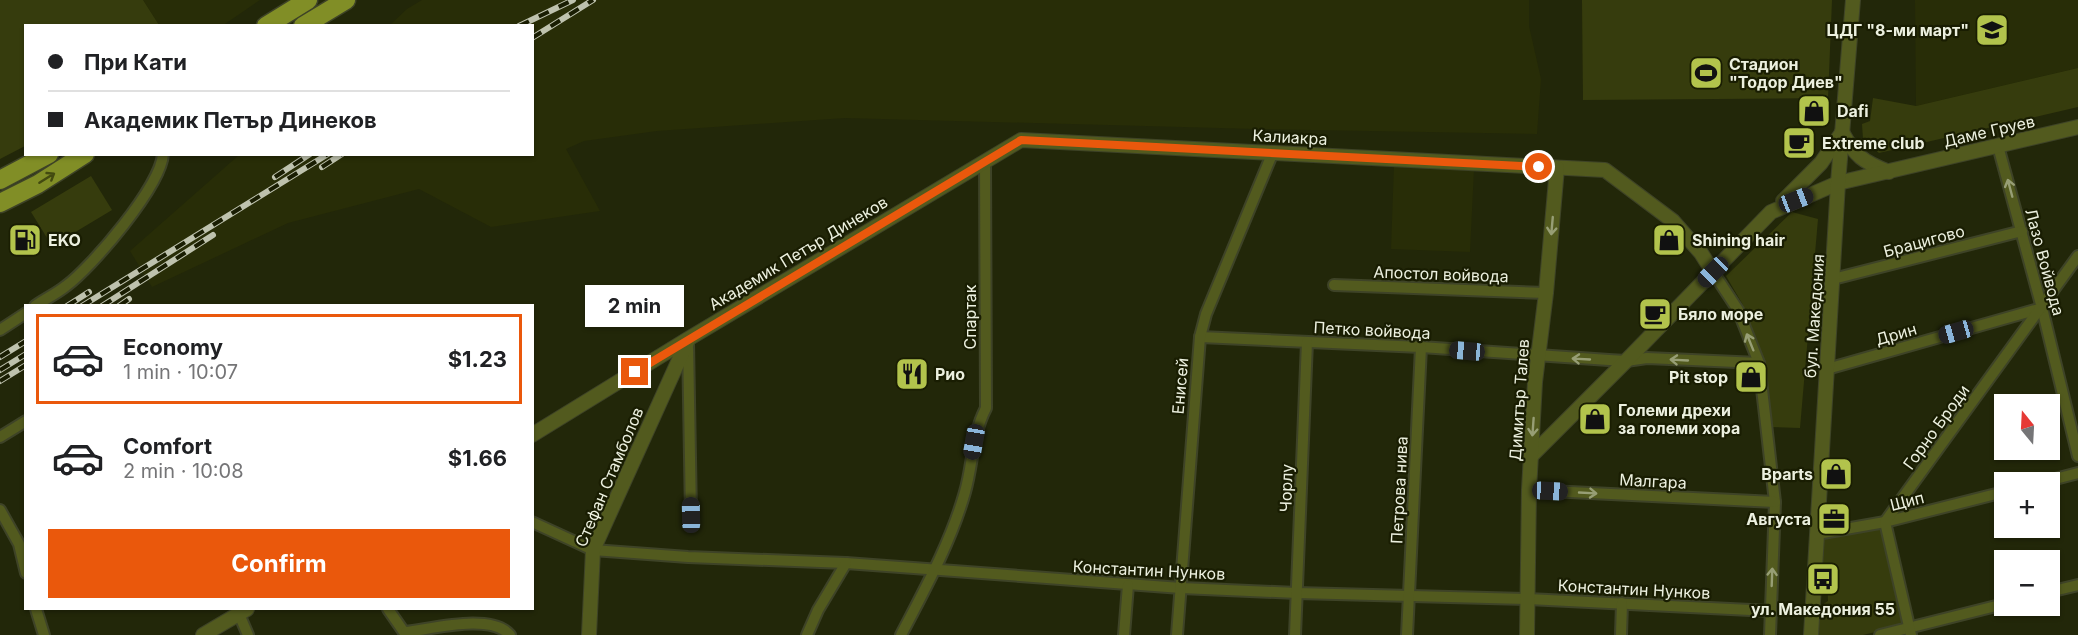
<!DOCTYPE html>
<meta charset="utf-8">
<style>
:root{--surface:#fff;--page:#f2f2f2;--text:#202124;--muted:#757577;--line:#e0e0e0;--accent:#ea580c}
body{margin:0;font-family:Inter,sans-serif;background:var(--page);color:var(--text);height:100vh;display:flex;flex-direction:column;font-size:22px;white-space:nowrap}
*{box-sizing:border-box;margin:0}
p{font-size:20px;color:var(--muted)}
.icon{flex:none;width:33px;height:33px;fill:none;stroke:currentColor;stroke-width:2;stroke-linecap:round;stroke-linejoin:round}
.map{position:relative;flex:1;overflow:hidden}
.drawer{position:absolute;left:24px;top:304px;width:510px;height:306px;display:flex;flex-direction:column;background:var(--surface);border-radius:0px;box-shadow:0 2px 4px #0004}
.drawer>*{flex:none}
.top-card{position:absolute;left:24px;top:24px;width:510px;height:132px;border-radius:0px;box-shadow:0 2px 4px #0004;display:grid;align-content:center;height:132px;padding:0 24px;background:var(--surface)}
.needle{width:39px;rotate:342deg}
.buttons{position:absolute;left:1994px;top:394px;display:grid;gap:12px}
.buttons a{display:grid;place-items:center;width:66px;height:66px;border-radius:0px;background:var(--surface);box-shadow:0 2px 4px #0004;font-size:30px}
.end{position:absolute;width:27px;height:27px;margin:-14px;border:8px solid #ea580c;background:#fff;box-shadow:0 0 0 3px #fff}
.from{border-radius:50%}
.bubble{position:absolute;height:42px;border-radius:0px;background:var(--surface);box-shadow:0 2px 4px #0004;font-size:20px;font-weight:700;line-height:42px;text-align:center}
.car{position:absolute;width:18px;height:36px;margin:-18px -9px;border-radius:8px;box-shadow:0 0 4px 2px #0007;background:linear-gradient(#222 24%,#8ab4d8 0 40%,#222 0 76%,#8ab4d8 0 86%,#222 0)}
.top-card b{display:flex;align-items:center;gap:21px;height:57px;font-size:22px}
.top-card b+b{border-top:2px solid var(--line)}
.top-card i{width:15px;height:15px;background:var(--text)}
ul{padding:10px 0 0;list-style:none}
li{display:flex;align-items:center;gap:18px;height:90px;margin:0 12px 9px;padding:0 12px;border:3px solid transparent;border-radius:0px}
li div{flex:1}
li b{display:block;font-size:22px}
li em{font-style:normal;font-weight:700}
li.on{border-color:var(--accent)}
li>.icon{width:54px;height:54px;stroke-width:1.5}
.primary-button{display:flex;gap:12px;margin-top:auto;padding:12px 24px}
.primary-button a{flex:1;height:69px;border-radius:0px;background:var(--accent);color:#fff;font-size:24px;font-weight:700;line-height:69px;text-align:center}
.map>svg:first-child{display:block}
.built{fill:#282d07}
.green{fill:#363c0d}
.lines{fill:none;stroke-linecap:round;stroke-linejoin:round}
.minor-casing{stroke:#3e4327;stroke-width:14}
.tertiary-casing{stroke:#3e4327;stroke-width:16}
.primary-casing{stroke:#3e4327;stroke-width:21}
.minor{stroke:#525a1e;stroke-width:10}
.tertiary{stroke:#525a1e;stroke-width:14}
.primary{stroke:#818e26;stroke-width:18}
.rail-casing{stroke:#bec2ae;stroke-width:6}
.rail{stroke:#191d02;stroke-width:4;stroke-dasharray:11;stroke-linecap:butt}
.oneway{stroke:#434a10}
.oneway2{stroke:#979e75}
.route{stroke:#ea580c;stroke-width:8}
.labels{text-anchor:middle;dominant-baseline:central;stroke-width:4.5;stroke-linejoin:round;paint-order:stroke}
.poi-label{font-size:16px;font-weight:bold;fill:#ecf0df;stroke:#191d02;text-anchor:start}
.street-label{font-size:16px;fill:#ecf0df;stroke:#191d02}
</style>
<div class="map">
<svg width="2078" height="635" viewBox="0 0 2078 635">
<rect width="100%" height="100%" fill="#222709"/>
<!-- built -->
<g class="built">
<polygon points="143,0 260,0 222,26 159,25"/>
<polygon points="422,0 1529,0 1529,26 1541,79 1537,134 1256,129 845,118 657,131 584,141 566,149 600,211 491,227 419,189 288,223 152,287 130,251 239,155 532,154 532,26 390,25 407,9"/>
<polygon points="1915,0 2078,0 2078,68 1916,106"/>
<polygon points="1394,165 1474,169 1470,252 1391,249"/>
</g>
<!-- green -->
<g class="green">
<polygon points="0,0 143,0 159,25 26,26 25,146 0,159"/>
<polygon points="1582,0 1832,0 1828,98 1583,100"/>
<polygon points="2078,68 2078,107 1879,153 1863,139 1862,124 1870,121 1873,98 1916,106"/>
<polygon points="91,176 112,210 52,246 31,212"/>
<polygon points="1792,212 1818,219 1800,428 1770,427 1767,394 1743,305 1726,276"/>
<polygon points="1883,528 1904,625 1863,635 1818,635 1819,607 1828,601 1827,576 1820,565 1821,539"/>
</g>
<g class="lines">
<defs>
<g id="minor">
<polyline points="1998,146 2042,308 2078,456"/>
<polyline points="1713,272 1738,310 1759,363 1775,502 1770,635"/>
<polyline points="1833,279 2022,231"/>
<polyline points="1334,285 1546,293"/>
<path d="M35,306C45,299 56,294 66,286C92,267 161,186 163,154"/>
<polyline points="0,330 26,313"/>
<polyline points="1200,337 1421,347 1609,360 1626,361 1647,358 1759,363"/>
<polyline points="688,342 691,515"/>
<polyline points="1827,369 2042,308"/>
<polyline points="0,437 26,421"/>
<polyline points="2040,483 2078,473"/>
<polyline points="1529,490 1775,502"/>
<polyline points="0,510 19,544 26,573"/>
<polyline points="532,522 593,550 688,557 846,563 1181,588 1297,593 1528,599 1771,611"/>
<polyline points="1817,534 1885,522 2004,492"/>
<polyline points="2049,592 2078,585"/>
<polyline points="36,609 44,635"/>
<polyline points="388,609 406,635"/>
<polyline points="239,614 248,635"/>
<path d="M406,632C432,629 491,613 510,635"/>
<polyline points="807,635 818,610 846,563"/>
<path d="M901,635C925,589 951,542 965,492C973,464 972,435 986,408L985,162"/>
<polyline points="1124,635 1128,585"/>
<polyline points="1177,635 1200,337 1206,314 1273,152"/>
<polyline points="1295,635 1307,342"/>
<polyline points="1407,635 1421,347"/>
<polyline points="1621,635 1622,603"/>
<polyline points="1880,635 2004,604"/>
<polyline points="1911,635 1885,522 2078,256"/>
</g>
<g id="tertiary">
<path d="M1842,132C1855,156 1863,162 1889,172"/>
<polyline points="1783,201 1821,163 1841,134"/>
<polyline points="532,435 688,339 1021,140 1605,170 1673,221 1701,253 1713,272"/>
<polyline points="1531,456 1626,361 1771,212 1838,183 2078,127"/>
<polyline points="203,635 247,609"/>
<polyline points="589,635 593,550 688,340"/>
<polyline points="1527,635 1529,490 1535,382 1546,293 1557,168"/>
<polyline points="1811,635 1838,183 1853,0"/>
</g>
<g id="primary">
<polyline points="266,26 308,0"/>
<polyline points="303,26 346,0"/>
<polyline points="0,180 49,154"/>
<polyline points="0,203 38,184 85,154"/>
</g>
</defs>
<!-- minor casing -->
<use href="#minor" class="minor-casing"/>
<!-- tertiary casing -->
<use href="#tertiary" class="tertiary-casing"/>
<!-- primary casing -->
<use href="#primary" class="primary-casing"/>
<!-- minor -->
<use href="#minor" class="minor"/>
<!-- tertiary -->
<use href="#tertiary" class="tertiary"/>
<!-- primary -->
<use href="#primary" class="primary"/>
<defs>
<g id="rail">
<polyline points="519,26 573,0"/>
<polyline points="532,38 593,0"/>
<polyline points="322,167 342,154"/>
<polyline points="275,177 310,154"/>
<polyline points="67,306 89,292"/>
<polyline points="82,306 328,154"/>
<polyline points="102,306 213,235"/>
<polyline points="119,306 129,299"/>
<polyline points="0,357 26,341"/>
<polyline points="0,370 26,354"/>
<polyline points="0,381 26,365"/>
</g>
</defs>
<!-- rail casing -->
<use href="#rail" class="rail-casing"/>
<!-- rail -->
<use href="#rail" class="rail"/>
</g>
<!-- one-way arrows -->
<defs><path id="oneway-shaft" d="M-6 0H5M1.5-3L5.5 0L1.5 3" fill="none" stroke-width="1.6" stroke-linecap="round" stroke-linejoin="round" transform="scale(1.5)"/></defs>
<use class="oneway" href="#oneway-shaft" transform="translate(47 178) rotate(-32)"/>
<g class="oneway2">
<use href="#oneway-shaft" transform="translate(2010 188) rotate(-105)"/>
<use href="#oneway-shaft" transform="translate(1552 226) rotate(95)"/>
<use href="#oneway-shaft" transform="translate(1750 342) rotate(-112)"/>
<use href="#oneway-shaft" transform="translate(1581 359) rotate(-177)"/>
<use href="#oneway-shaft" transform="translate(1679 360) rotate(-177)"/>
<use href="#oneway-shaft" transform="translate(1533 427) rotate(94)"/>
<use href="#oneway-shaft" transform="translate(1588 493) rotate(3)"/>
<use href="#oneway-shaft" transform="translate(1772 577) rotate(-88)"/>
</g>
<g class="lines">
<!-- route -->
<polyline class="route" points="635,372 1021,140 1539,167"/>
</g>
<!-- icons -->
<defs>
<symbol id="school-square" viewBox="-11 -11 22 22"><rect x="-9" y="-9" width="18" height="18" rx="4" fill="#b2c34c" stroke="#191d02"/><path d="M0-5L7-2L0 1L-7-2ZM-4 1L0 2.5L4 1V4Q0 6-4 4Z" fill="#111"/></symbol>
<symbol id="stadium-square" viewBox="-11 -11 22 22"><rect x="-9" y="-9" width="18" height="18" rx="4" fill="#b2c34c" stroke="#191d02"/><path d="M0-5a6.5 5 0 1 0 0 10a6.5 5 0 1 0 0-10ZM-3.5-1.8h7v3.6h-7Z" fill="#111"/></symbol>
<symbol id="shop-square" viewBox="-11 -11 22 22"><rect x="-9" y="-9" width="18" height="18" rx="4" fill="#b2c34c" stroke="#191d02"/><path d="M-5-2.5h2.3a2.7 3.5 0 0 1 5.4 0H5L5.5 6h-11ZM-1.5-2.5h3a1.5 2.3 0 0 0-3 0Z" fill="#111"/></symbol>
<symbol id="cafe-square" viewBox="-11 -11 22 22"><rect x="-9" y="-9" width="18" height="18" rx="4" fill="#b2c34c" stroke="#191d02"/><path d="M-5.5-4.5H6V0H3Q3 3.5 0 3.5H-2.5Q-5.5 3.5-5.5 0ZM3-3.2v2h1.7v-2ZM-6 4.5H4V6H-6Z" fill="#111"/></symbol>
<symbol id="fuel-square" viewBox="-11 -11 22 22"><rect x="-9" y="-9" width="18" height="18" rx="4" fill="#b2c34c" stroke="#191d02"/><path d="M-5.5-6h7V0h2V4h1.3V-2.5L3-4.5l.8-.8L6-3V5H2.5V1h-1V6h-7ZM-4.2-4.7v3.2H.2V-4.7Z" fill="#111"/></symbol>
<symbol id="restaurant-square" viewBox="-11 -11 22 22"><rect x="-9" y="-9" width="18" height="18" rx="4" fill="#b2c34c" stroke="#191d02"/><path d="M-5-6h1v4h1v-4h1v4h1v-4h1v5L-1.5 .5V6h-2V.5L-5-1ZM5-6V6H3V1.5H1.5Q1.5-4 5-6Z" fill="#111"/></symbol>
<symbol id="office-square" viewBox="-11 -11 22 22"><rect x="-9" y="-9" width="18" height="18" rx="4" fill="#b2c34c" stroke="#191d02"/><path d="M-6-3h4V-5.5h4V-3h4V5H-6ZM-1-4.5V-3h2v-1.5ZM-6 0V1H6V0Z" fill="#111"/></symbol>
<symbol id="bus-square" viewBox="-11 -11 22 22"><rect x="-9" y="-9" width="18" height="18" rx="4" fill="#b2c34c" stroke="#191d02"/><path d="M-5-6H5V4H4V6H2V4H-2V6H-4V4H-5ZM-3.5-4V0h7V-4ZM-3.5 1.2v1.5H-2V1.2ZM2 1.2v1.5H3.5V1.2Z" fill="#111"/></symbol>
</defs>
<g fill-rule="evenodd">
<use href="#school-square" x="1973" y="11" width="38" height="38"/>
<use href="#stadium-square" x="1687" y="54" width="38" height="38"/>
<use href="#shop-square" x="1795" y="92" width="38" height="38"/>
<use href="#cafe-square" x="1780" y="124" width="38" height="38"/>
<use href="#fuel-square" x="6" y="221" width="38" height="38"/>
<use href="#shop-square" x="1650" y="221" width="38" height="38"/>
<use href="#cafe-square" x="1636" y="295" width="38" height="38"/>
<use href="#restaurant-square" x="893" y="355" width="38" height="38"/>
<use href="#shop-square" x="1732" y="358" width="38" height="38"/>
<use href="#shop-square" x="1576" y="400" width="38" height="38"/>
<use href="#shop-square" x="1817" y="455" width="38" height="38"/>
<use href="#office-square" x="1815" y="500" width="38" height="38"/>
<use href="#bus-square" x="1804" y="560" width="38" height="38"/>
</g>
<g class="labels">
<!-- poi labels -->
<g class="poi-label">
<text x="1969" y="30" text-anchor="end">ЦДГ "8-ми март"</text>
<text x="1729" y="64">Стадион<tspan x="1729" dy="18">"Тодор Диев"</tspan></text>
<text x="1837" y="111">Dafi</text>
<text x="1822" y="143">Extreme club</text>
<text x="48" y="240">EKO</text>
<text x="1692" y="240">Shining hair</text>
<text x="1678" y="314">Бяло море</text>
<text x="935" y="374">Рио</text>
<text x="1728" y="377" text-anchor="end">Pit stop</text>
<text x="1618" y="410">Големи дрехи<tspan x="1618" dy="18">за големи хора</tspan></text>
<text x="1813" y="474" text-anchor="end">Bparts</text>
<text x="1811" y="519" text-anchor="end">Августа</text>
<text x="1823" y="609" text-anchor="middle">ул. Македония 55</text>
</g>
<!-- street labels -->
<g class="street-label">
<text transform="translate(1989 131) rotate(-13)">Даме Груев</text>
<text transform="translate(1290 137) rotate(3)">Калиакра</text>
<text transform="translate(1924 241) rotate(-15)">Брацигово</text>
<text transform="translate(798 253) rotate(-31)">Академик Петър Динеков</text>
<text transform="translate(2045 262) rotate(75)">Лазо Войвода</text>
<text transform="translate(1441 274) rotate(2)">Апостол войвода</text>
<text transform="translate(1814 316) rotate(-86)">бул. Македония</text>
<text transform="translate(970 317) rotate(-90)">Спартак</text>
<text transform="translate(1372 330) rotate(3)">Петко войвода</text>
<text transform="translate(1896 334) rotate(-16)">Дрин</text>
<text transform="translate(1180 386) rotate(-85)">Енисей</text>
<text transform="translate(1519 400) rotate(-86)">Димитър Талев</text>
<text transform="translate(1936 427) rotate(-54)">Горно Броди</text>
<text transform="translate(609 477) rotate(-67)">Стефан Стамболов</text>
<text transform="translate(1653 481) rotate(3)">Малгара</text>
<text transform="translate(1286 488) rotate(-88)">Чорлу</text>
<text transform="translate(1399 490) rotate(-87)">Петрова нива</text>
<text transform="translate(1907 501) rotate(-14)">Щип</text>
<text transform="translate(1149 570) rotate(3)">Константин Нунков</text>
<text transform="translate(1634 589) rotate(3)">Константин Нунков</text>
</g>
</g>
</svg>
<div class="buttons">
<a><svg class="needle" viewBox="-14 -14 28 28"><path d="M0-13l5 13h-10z" fill="#e53935"/><path d="M0 13l5-13h-10z" fill="#757577"/></svg></a>
<a>+</a>
<a>−</a>
</div>
<i class="end from" style="left:1539px;top:167px"></i>
<i class="end" style="left:635px;top:372px"></i>
<div class="bubble" style="left:585px;top:285px;width:99px">2 min</div>
<i class="car" style="left:1796px;top:200px;rotate:69deg"></i>
<i class="car" style="left:1713px;top:272px;rotate:225deg"></i>
<i class="car" style="left:1956px;top:332px;rotate:254deg"></i>
<i class="car" style="left:1467px;top:351px;rotate:275deg"></i>
<i class="car" style="left:974px;top:442px;rotate:190deg"></i>
<i class="car" style="left:1550px;top:491px;rotate:93deg"></i>
<i class="car" style="left:691px;top:515px;rotate:359deg"></i>
<div class="top-card">
<b><i class="from"></i>При Кати</b>
<b><i></i>Академик Петър Динеков</b>
</div>
<section class="drawer">
<ul>
<li class="on"><svg class="icon" aria-label="car" viewBox="0 0 24 24"><path d="M5 17H2v-5l4-1 3-4h7l3 4 3 1v5h-3M9 17h6M6 11h13"/><circle cx="7" cy="17" r="2"/><circle cx="17" cy="17" r="2"/></svg><div><b>Economy</b><p>1 min · 10:07</p></div><em>$1.23</em></li>
<li><svg class="icon" aria-label="car" viewBox="0 0 24 24"><path d="M5 17H2v-5l4-1 3-4h7l3 4 3 1v5h-3M9 17h6M6 11h13"/><circle cx="7" cy="17" r="2"/><circle cx="17" cy="17" r="2"/></svg><div><b>Comfort</b><p>2 min · 10:08</p></div><em>$1.66</em></li>
</ul>
<div class="primary-button"><a>Confirm</a></div>
</section>
</div>
